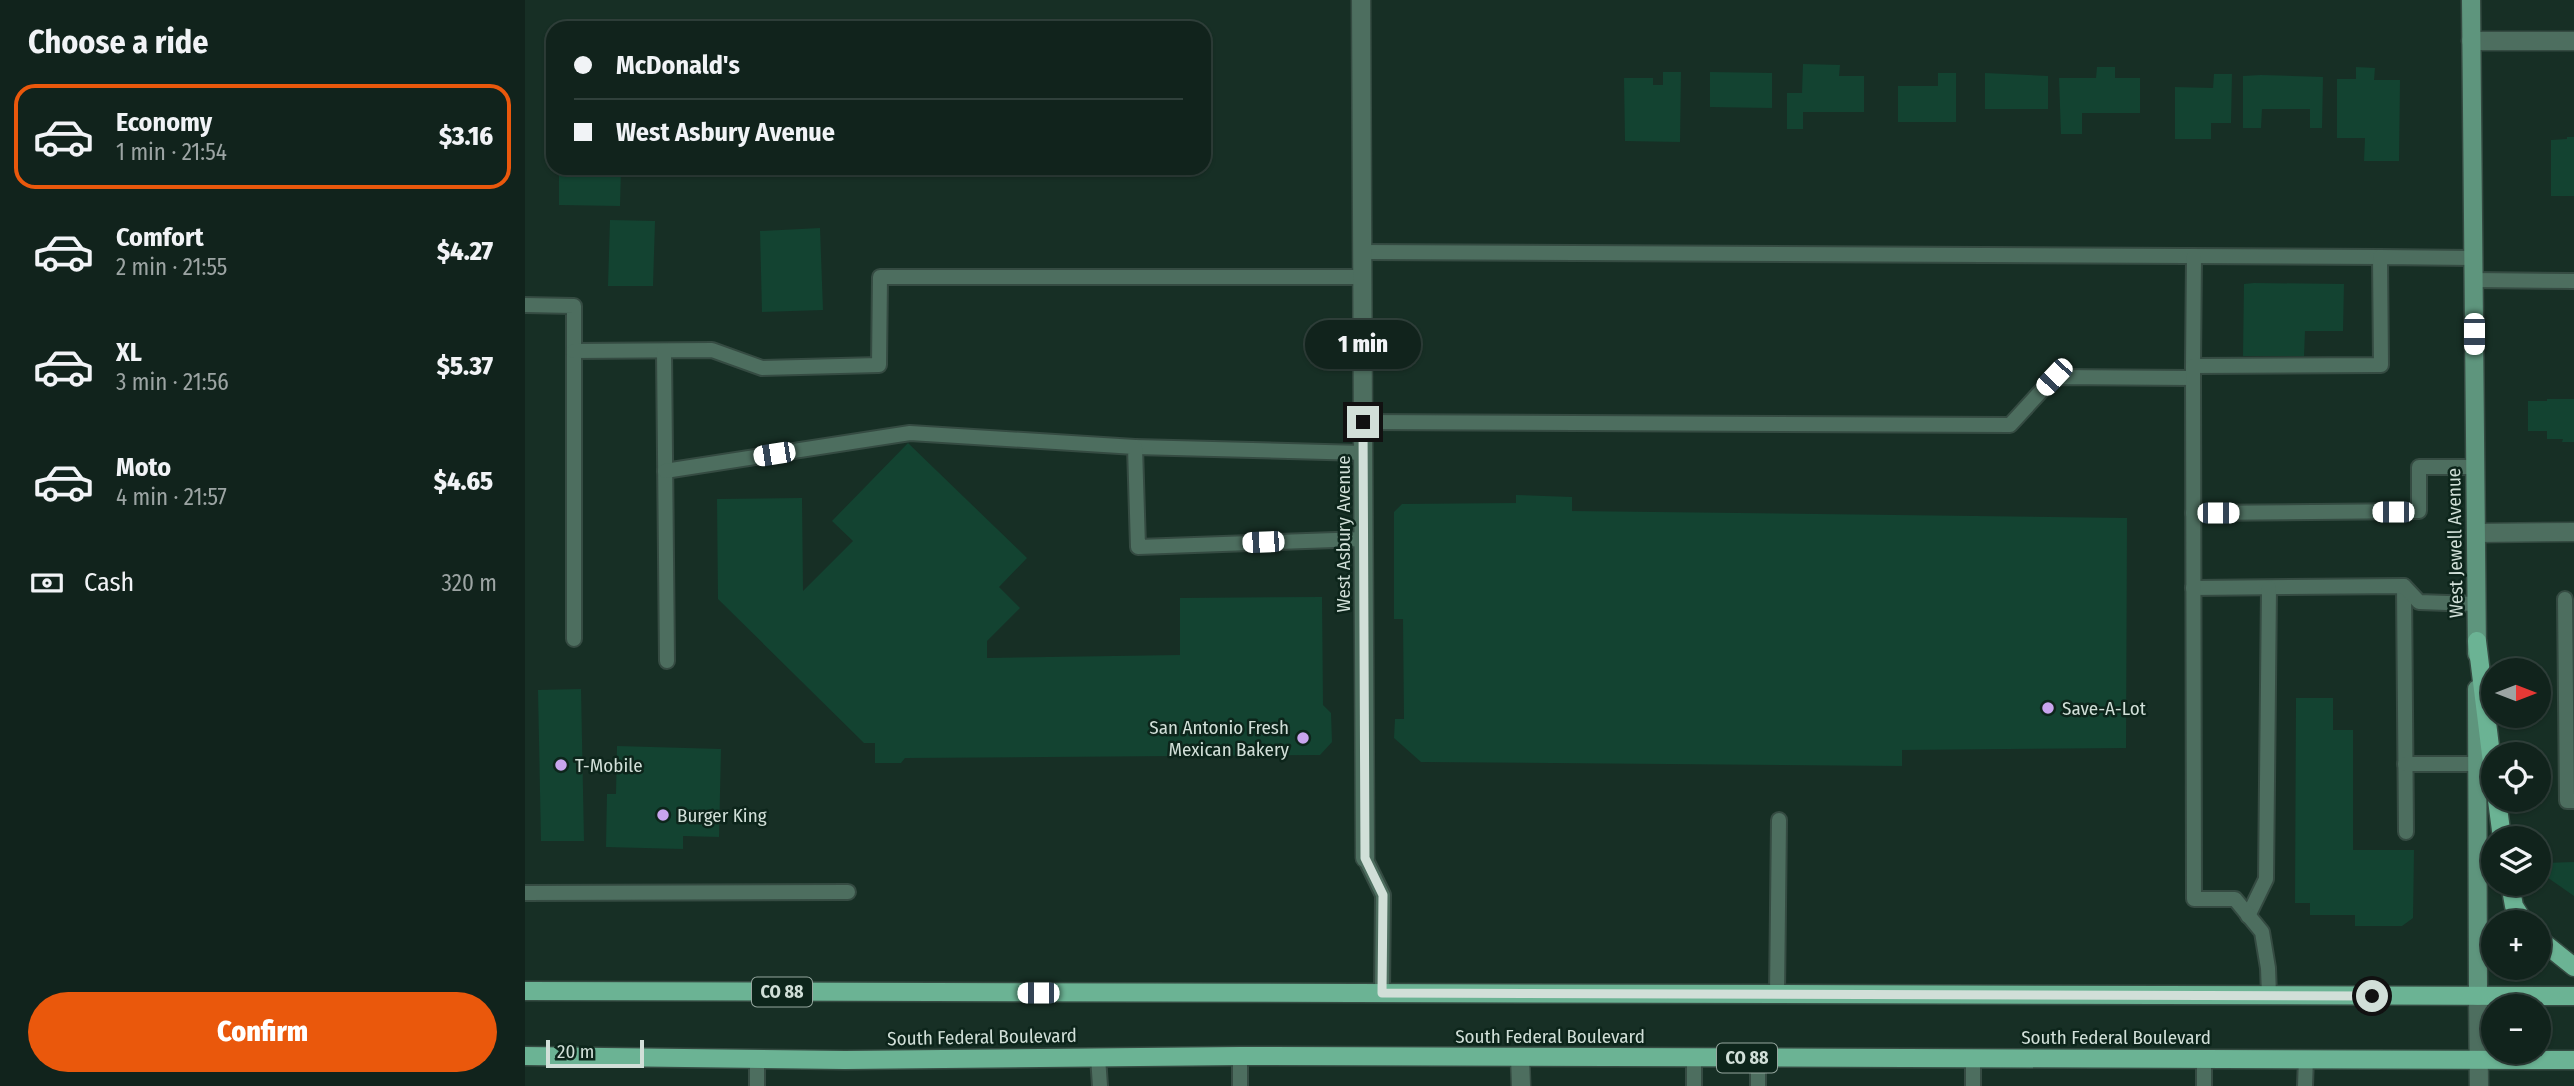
<!DOCTYPE html>
<meta charset="utf-8">
<style>
:root{--surface:#11231c;--page:#1a2b25;--text:#f1f3f6;--muted:#9ca4a3;--line:#30403b;--accent:#ea580c}
body{margin:0;font-family:"Fira Sans Condensed",sans-serif;background:var(--page);color:var(--text);height:100vh;display:flex;flex-direction:column;font-size:26px;white-space:nowrap}
*{box-sizing:border-box;margin:0}
p{font-size:23px;color:var(--muted)}
.icon{flex:none;width:38px;height:38px;fill:none;stroke:currentColor;stroke-width:2;stroke-linecap:round;stroke-linejoin:round}
.map{position:relative;flex:1;overflow:hidden}
.side{display:flex;flex-direction:column;background:var(--surface);width:525px}
.side>*{flex:none}
.top-card{position:absolute;left:21px;top:21px;width:665px;height:154px;border-radius:21px;box-shadow:0 2px 5px #0004,0 0 0 2px var(--line);display:grid;align-content:center;height:154px;padding:0 28px;background:var(--surface)}
.needle{width:46px;rotate:90deg}
.fabs{position:absolute;left:1956px;top:658px;display:grid;gap:14px}
.fabs a{display:grid;place-items:center;width:70px;height:70px;border-radius:50%;background:var(--surface);box-shadow:0 2px 5px #0004,0 0 0 2px var(--line);font-size:35px}
.scale{position:absolute;left:21px;bottom:18px;width:98px;box-sizing:border-box;padding-left:7px;border:4px solid #d1dfd8;border-top:0;font-size:19px;line-height:24px;white-space:nowrap;color:#d1dfd8;-webkit-text-stroke:5px #0d251b;paint-order:stroke}
.end{position:absolute;width:32px;height:32px;margin:-16px;border:9px solid #d1dfd8;background:#111;box-shadow:0 0 0 4px #111}
.from{border-radius:50%}
.bubble{position:absolute;height:49px;border-radius:24px;background:var(--surface);box-shadow:0 2px 5px #0004,0 0 0 2px var(--line);font-size:23px;font-weight:800;line-height:49px;text-align:center}
.car{position:absolute;width:21px;height:42px;margin:-21px -10px;border-radius:9px;box-shadow:0 0 5px 2px #0007;background:linear-gradient(#fff 24%,#345 0 40%,#fff 0 76%,#345 0 86%,#fff 0)}
.top-card b{display:flex;align-items:center;gap:24px;height:66px;font-size:26px}
.top-card b+b{border-top:2px solid var(--line)}
.top-card i{width:18px;height:18px;background:var(--text)}
ul{padding:0;list-style:none}
li{display:flex;align-items:center;gap:21px;height:105px;margin:0 14px 10px;padding:0 14px;border:4px solid transparent;border-radius:21px}
li div{flex:1}
li b{display:block;font-size:26px}
li em{font-style:normal;font-weight:800}
li.active{border-color:var(--accent)}
li>.icon{width:63px;height:63px;stroke-width:1.5}
h2{padding:0 28px;font-size:32px;line-height:84px}
.pay{display:flex;align-items:center;gap:18px;height:77px;padding:0 28px;font-size:26px}
.pay p{margin-inline-start:auto}
.cta{display:flex;gap:14px;margin-top:auto;padding:14px 28px}
.cta a{flex:1;height:80px;border-radius:42px;background:var(--accent);color:#fff;font-size:28px;font-weight:800;line-height:80px;text-align:center}
main{display:flex;flex:1;min-height:0}
.map>svg:first-child{display:block}
.building{fill:#134331}
.lines{fill:none;stroke-linecap:round;stroke-linejoin:round}
.service-casing{stroke:#354b42;stroke-width:18}
.minor-casing{stroke:#354b42;stroke-width:21}
.tertiary-casing{stroke:#354b42;stroke-width:21}
.secondary-casing{stroke:#354b42;stroke-width:21}
.primary-casing{stroke:#354b42;stroke-width:21}
.service{stroke:#4d6e5f;stroke-width:14}
.minor{stroke:#4d6e5f;stroke-width:18}
.tertiary{stroke:#4d6e5f;stroke-width:18}
.secondary{stroke:#5e957d;stroke-width:18}
.primary{stroke:#6bb394;stroke-width:18}
.route{stroke:#d1dfd8;stroke-width:9}
.poi-dot{fill:#c9a5ee;stroke:#0d251b;stroke-width:2.5}
.labels{text-anchor:middle;dominant-baseline:central;stroke-width:5;stroke-linejoin:round;paint-order:stroke}
.shield{fill:#0d251b;stroke:#96a79f;stroke-width:2}
.shield-label{font-size:18px;font-weight:bold;fill:#d1dfd8}
.street-label{font-size:19px;fill:#d1dfd8;stroke:#0d251b}
.poi-label{font-size:19px;fill:#d1dfd8;stroke:#0d251b;text-anchor:start}
</style>
<main>
<section class="side">
<h2>Choose a ride</h2>
<ul>
<li class="active"><svg class="icon" aria-label="car" viewBox="0 0 24 24"><path d="M5 17H2v-5l4-1 3-4h7l3 4 3 1v5h-3M9 17h6M6 11h13"/><circle cx="7" cy="17" r="2"/><circle cx="17" cy="17" r="2"/></svg><div><b>Economy</b><p>1 min · 21:54</p></div><em>$3.16</em></li>
<li><svg class="icon" aria-label="car" viewBox="0 0 24 24"><path d="M5 17H2v-5l4-1 3-4h7l3 4 3 1v5h-3M9 17h6M6 11h13"/><circle cx="7" cy="17" r="2"/><circle cx="17" cy="17" r="2"/></svg><div><b>Comfort</b><p>2 min · 21:55</p></div><em>$4.27</em></li>
<li><svg class="icon" aria-label="car" viewBox="0 0 24 24"><path d="M5 17H2v-5l4-1 3-4h7l3 4 3 1v5h-3M9 17h6M6 11h13"/><circle cx="7" cy="17" r="2"/><circle cx="17" cy="17" r="2"/></svg><div><b>XL</b><p>3 min · 21:56</p></div><em>$5.37</em></li>
<li><svg class="icon" aria-label="car" viewBox="0 0 24 24"><path d="M5 17H2v-5l4-1 3-4h7l3 4 3 1v5h-3M9 17h6M6 11h13"/><circle cx="7" cy="17" r="2"/><circle cx="17" cy="17" r="2"/></svg><div><b>Moto</b><p>4 min · 21:57</p></div><em>$4.65</em></li>
</ul>
<div class="pay"><svg class="icon" aria-label="cash" viewBox="0 0 24 24"><path d="M3 7h18v10H3z"/><circle cx="12" cy="12" r="2"/></svg>Cash<p>320 m</p></div>
<div class="cta"><a>Confirm</a></div>
</section>
<div class="map">
<svg width="2049" height="1086" viewBox="0 0 2049 1086">
<rect width="100%" height="100%" fill="#172f25"/>
<!-- building -->
<g class="building">
<polygon points="1278,64 1315,65 1314,76 1339,76 1339,112 1278,112 1278,129 1262,129 1262,93 1277,93"/>
<polygon points="1572,67 1590,67 1590,78 1615,78 1615,113 1557,113 1557,134 1536,134 1534,78 1571,78"/>
<polygon points="1831,67 1850,68 1849,80 1875,80 1874,161 1839,161 1840,138 1812,138 1812,79 1831,79"/>
<polygon points="1138,72 1156,72 1155,142 1100,141 1099,78 1128,78 1128,85 1138,85"/>
<polygon points="1185,72 1247,73 1247,108 1185,107"/>
<polygon points="1413,73 1431,73 1431,122 1373,122 1373,86 1413,86"/>
<polygon points="1460,73 1523,76 1523,109 1460,109"/>
<polygon points="1689,74 1707,74 1706,123 1686,123 1686,139 1650,139 1650,87 1688,88"/>
<polygon points="1736,75 1798,77 1797,128 1785,128 1785,109 1737,109 1736,128 1718,128 1718,76"/>
<polygon points="2042,137 2049,137 2049,196 2026,196 2026,140 2042,139"/>
<polygon points="34,168 96,168 95,206 34,205"/>
<polygon points="85,220 130,221 128,286 83,286"/>
<polygon points="295,228 298,310 237,312 235,231"/>
<polygon points="1729,283 1819,284 1818,331 1780,331 1779,356 1718,356 1719,284"/>
<polygon points="2022,399 2049,399 2049,442 2037,442 2038,439 2022,439 2022,431 2003,431 2003,401 2022,401"/>
<polygon points="383,443 502,558 474,587 495,608 462,641 462,658 655,655 655,598 797,597 798,705 806,713 807,742 795,755 380,758 376,763 350,763 350,743 339,743 193,599 192,499 277,498 278,591 328,541 307,521"/>
<polygon points="991,495 1047,497 1047,511 1602,518 1601,748 1377,750 1377,766 896,762 869,738 870,719 879,719 878,619 869,619 869,512 877,504 991,503"/>
<polygon points="56,689 59,841 16,841 13,690"/>
<polygon points="1771,698 1808,698 1808,730 1828,730 1828,850 1889,850 1888,918 1877,926 1830,926 1830,915 1785,915 1785,903 1770,903"/>
<polygon points="92,746 196,749 194,837 158,836 158,849 81,847 82,794 91,794"/>
<polygon points="2049,862 2049,896 2019,875 2019,863"/>
</g>
<g class="lines">
<defs>
<g id="service">
<polyline points="837,252 1855,257"/>
<polyline points="1948,280 2049,281"/>
<polyline points="0,305 49,306 49,639"/>
<polyline points="49,351 187,350 237,368 354,365 355,277 837,277"/>
<polyline points="139,351 142,661"/>
<polyline points="1668,366 1669,256"/>
<polyline points="838,422 1485,425 1529,377 1668,378"/>
<polyline points="610,447 838,453"/>
<polyline points="140,471 385,433 610,447 613,547 839,539"/>
<polyline points="1668,513 1894,511 1894,467 1950,467"/>
<polyline points="1879,586 1881,832"/>
<polyline points="1668,588 1879,586 1894,602 1951,604"/>
<polyline points="2040,599 2042,801 2049,801"/>
<polyline points="1880,764 1952,764"/>
<polyline points="840,858 858,895 857,993"/>
<polyline points="0,893 323,892"/>
<polyline points="1723,916 1741,879 1744,588"/>
<polyline points="1252,994 1254,820"/>
<polyline points="1744,995 1743,968 1737,932 1710,899 1669,899 1668,366 1856,365 1855,257 1948,258"/>
<polyline points="715,1056 715,1086"/>
<polyline points="573,1057 575,1086"/>
<polyline points="232,1058 232,1086"/>
<polyline points="1679,1058 1679,1086"/>
<polyline points="1169,1086 1169,1058"/>
<polyline points="1233,1086 1233,1058"/>
<polyline points="1448,1086 1448,1057"/>
<polyline points="1780,1086 1781,1058"/>
</g>
<g id="minor">
<polyline points="836,0 840,858"/>
<polyline points="1946,41 2049,41"/>
<polyline points="1951,533 2049,532"/>
<polyline points="995,1057 996,1086"/>
</g>
<polyline id="tertiary" points="1953,996 1954,1086"/>
<g id="secondary">
<polyline points="1946,0 1952,654"/>
<polyline points="1952,689 1953,996"/>
</g>
<g id="primary">
<polyline points="1952,641 1969,779"/>
<polyline points="1972,800 1977,838"/>
<polyline points="1985,884 1989,906 1999,922"/>
<polyline points="2014,939 2049,967"/>
<polyline points="0,991 2049,996"/>
<polyline points="0,1056 320,1060 715,1056 2049,1060"/>
</g>
</defs>
<!-- service casing -->
<use href="#service" class="service-casing"/>
<!-- minor casing -->
<use href="#minor" class="minor-casing"/>
<!-- tertiary casing -->
<use href="#tertiary" class="tertiary-casing"/>
<!-- secondary casing -->
<use href="#secondary" class="secondary-casing"/>
<!-- primary casing -->
<use href="#primary" class="primary-casing"/>
<!-- service -->
<use href="#service" class="service"/>
<!-- minor -->
<use href="#minor" class="minor"/>
<!-- tertiary -->
<use href="#tertiary" class="tertiary"/>
<!-- secondary -->
<use href="#secondary" class="secondary"/>
<!-- primary -->
<use href="#primary" class="primary"/>
</g>
<g class="lines">
<!-- route -->
<polyline class="route" points="838,422 840,858 858,895 857,993 1847,996"/>
</g>
<!-- markers -->
<g class="poi-dot">
<circle cx="1523" cy="708" r="7"/>
<circle cx="778" cy="738" r="7"/>
<circle cx="36" cy="765" r="7"/>
<circle cx="138" cy="815" r="7"/>
</g>
<g class="labels">
<!-- shield labels -->
<g class="shield">
<rect x="227" y="977.5" width="60" height="29" rx="5"/>
<rect x="1192" y="1043.5" width="60" height="29" rx="5"/>
</g>
<g class="shield-label">
<text x="257" y="992">CO 88</text>
<text x="1222" y="1058">CO 88</text>
</g>
<!-- street labels -->
<g class="street-label">
<text transform="translate(818 534) rotate(-90)">West Asbury Avenue</text>
<text transform="translate(1930 543) rotate(-91)">West Jewell Avenue</text>
<text x="1025" y="1036">South Federal Boulevard</text>
<text transform="translate(457 1037) rotate(-1)">South Federal Boulevard</text>
<text x="1591" y="1037">South Federal Boulevard</text>
</g>
<!-- poi labels -->
<g class="poi-label">
<text x="1537" y="708">Save-A-Lot</text>
<text x="764" y="727" text-anchor="end">San Antonio Fresh<tspan x="764" dy="22">Mexican Bakery</tspan></text>
<text x="50" y="765">T-Mobile</text>
<text x="152" y="815">Burger King</text>
</g>
</g>
</svg>
<div class="fabs">
<a><svg class="needle" viewBox="-14 -14 28 28"><path d="M0-13l5 13h-10z" fill="#e53935"/><path d="M0 13l5-13h-10z" fill="#9ca4a3"/></svg></a>
<a><svg class="icon" aria-label="locate" viewBox="0 0 24 24"><circle cx="12" cy="12" r="6"/><path d="M12 2v4M12 18v4M2 12h4M18 12h4"/></svg></a>
<a><svg class="icon" aria-label="layers" viewBox="0 0 24 24"><path d="M12 4l9 5-9 5-9-5zM3 14l9 5 9-5"/></svg></a>
<a>+</a>
<a>−</a>
</div>
<div class="scale">20 m</div>
<i class="end from" style="left:1847px;top:996px"></i>
<i class="end" style="left:838px;top:422px"></i>
<div class="bubble" style="left:780px;top:320px;width:116px">1 min</div>
<i class="car" style="left:1949px;top:334px;rotate:180deg"></i>
<i class="car" style="left:1529px;top:377px;rotate:223deg"></i>
<i class="car" style="left:249px;top:454px;rotate:261deg"></i>
<i class="car" style="left:1868px;top:512px;rotate:270deg"></i>
<i class="car" style="left:1693px;top:513px;rotate:90deg"></i>
<i class="car" style="left:738px;top:542px;rotate:268deg"></i>
<i class="car" style="left:513px;top:993px;rotate:270deg"></i>
<div class="top-card">
<b><i class="from"></i>McDonald's</b>
<b><i></i>West Asbury Avenue</b>
</div>
</div>
</main>
